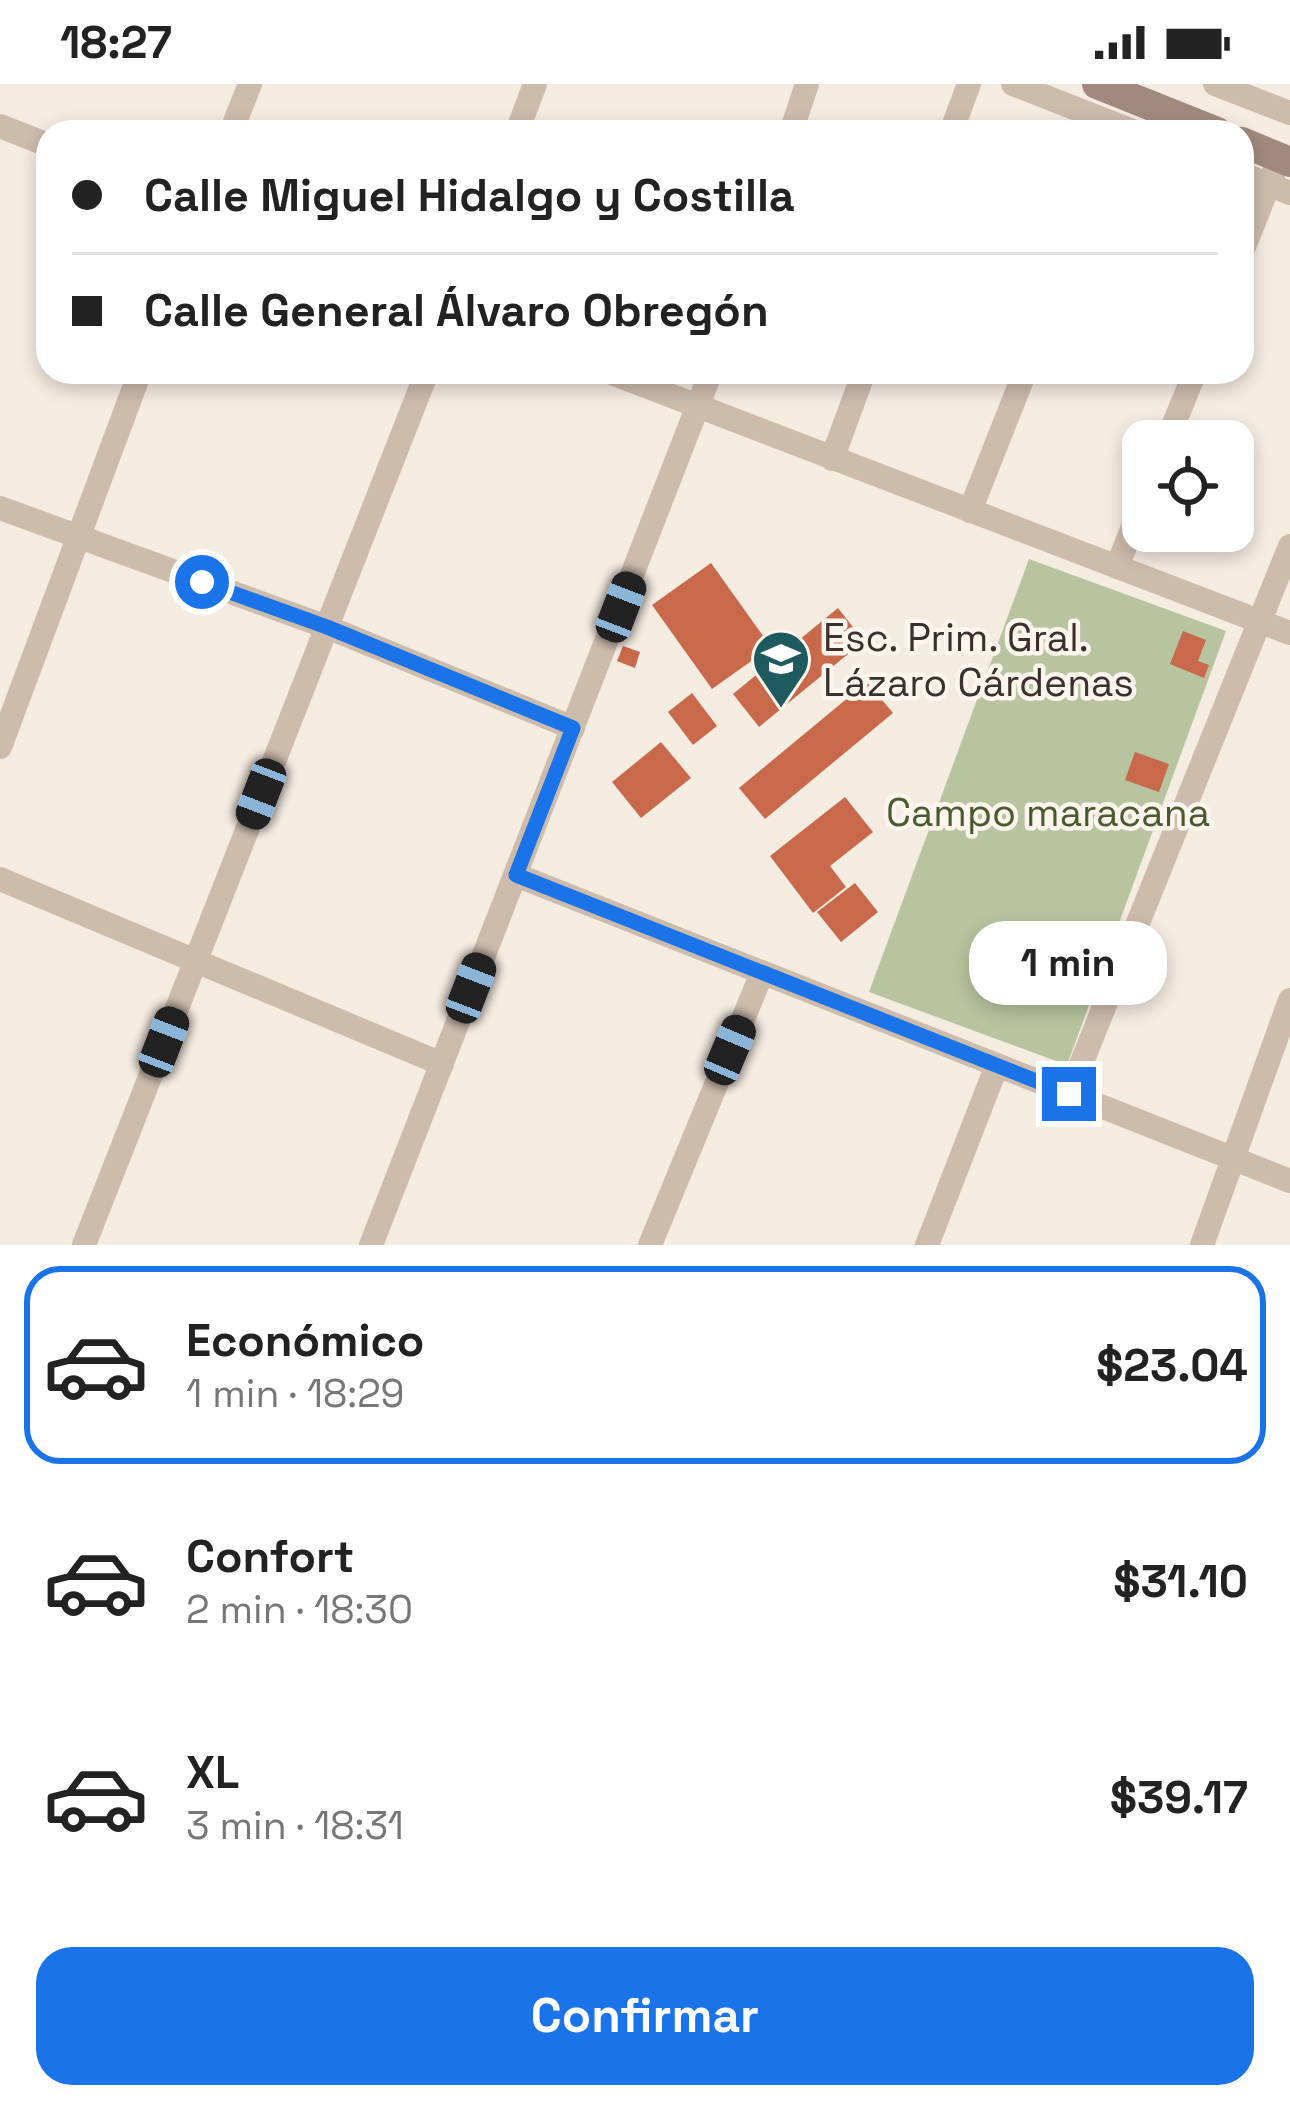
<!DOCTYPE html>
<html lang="es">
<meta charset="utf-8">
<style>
:root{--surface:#fff;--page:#f6f6f6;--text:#222;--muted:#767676;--line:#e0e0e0;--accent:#1a73e8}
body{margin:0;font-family:"Space Grotesk",sans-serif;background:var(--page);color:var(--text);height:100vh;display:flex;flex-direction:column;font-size:45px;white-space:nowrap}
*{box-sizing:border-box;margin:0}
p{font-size:39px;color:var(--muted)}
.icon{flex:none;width:66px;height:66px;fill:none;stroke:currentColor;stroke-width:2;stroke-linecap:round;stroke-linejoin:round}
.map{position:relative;height:1161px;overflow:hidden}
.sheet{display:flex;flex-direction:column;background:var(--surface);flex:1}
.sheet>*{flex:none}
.top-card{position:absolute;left:36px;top:36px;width:1218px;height:264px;border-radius:36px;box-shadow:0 6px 18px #0003;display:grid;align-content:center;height:264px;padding:0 36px;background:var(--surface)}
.fabs{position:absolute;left:1122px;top:336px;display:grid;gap:24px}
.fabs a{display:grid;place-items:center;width:132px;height:132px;border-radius:24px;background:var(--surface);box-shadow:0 6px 18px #0003;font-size:60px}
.end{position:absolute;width:54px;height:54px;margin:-27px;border:15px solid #1a73e8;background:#fff;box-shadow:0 0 0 6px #fff}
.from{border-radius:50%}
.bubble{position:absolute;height:84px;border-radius:36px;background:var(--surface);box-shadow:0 6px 18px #0003;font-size:39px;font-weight:600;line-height:84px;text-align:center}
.car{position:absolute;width:36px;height:72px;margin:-36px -18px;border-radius:15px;box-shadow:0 0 9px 3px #0007;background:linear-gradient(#222 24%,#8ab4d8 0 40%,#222 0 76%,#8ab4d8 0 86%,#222 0)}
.top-card b{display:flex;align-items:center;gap:42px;height:114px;font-size:45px}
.top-card b+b{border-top:3px solid var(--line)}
.top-card i{width:30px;height:30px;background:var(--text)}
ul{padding:21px 0 0;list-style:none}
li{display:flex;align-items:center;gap:36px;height:198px;margin:0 24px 18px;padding:0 12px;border:6px solid transparent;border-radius:36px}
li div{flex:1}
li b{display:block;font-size:45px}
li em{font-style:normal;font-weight:600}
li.on{border-color:var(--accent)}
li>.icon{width:108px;height:108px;stroke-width:1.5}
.action{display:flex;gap:24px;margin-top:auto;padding:24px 36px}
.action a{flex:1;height:138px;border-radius:36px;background:var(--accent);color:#fff;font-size:48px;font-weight:600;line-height:138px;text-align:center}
.status{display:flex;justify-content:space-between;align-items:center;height:84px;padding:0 60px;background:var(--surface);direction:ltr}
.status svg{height:33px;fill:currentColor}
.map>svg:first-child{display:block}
.green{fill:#b8c4a0}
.building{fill:#c8694b}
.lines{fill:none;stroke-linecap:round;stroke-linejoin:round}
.minor{stroke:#cdbbac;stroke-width:24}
.secondary{stroke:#a18a7d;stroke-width:30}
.route{stroke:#1a73e8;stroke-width:15}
.labels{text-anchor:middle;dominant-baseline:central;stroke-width:9;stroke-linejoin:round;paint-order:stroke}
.poi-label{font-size:39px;fill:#3b302b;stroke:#fbf5ee;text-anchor:start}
.park-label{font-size:39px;fill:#4a5a2e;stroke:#fbf5ee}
</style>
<div class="status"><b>18:27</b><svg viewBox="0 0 49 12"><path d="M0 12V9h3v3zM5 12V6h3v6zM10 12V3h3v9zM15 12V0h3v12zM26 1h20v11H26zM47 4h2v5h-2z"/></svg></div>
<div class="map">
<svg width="1290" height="1161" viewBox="0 0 1290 1161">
<rect width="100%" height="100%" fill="#f4ebe1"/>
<!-- green -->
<polygon class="green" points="1029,475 1226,547 1067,981 869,908"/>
<!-- building -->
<g class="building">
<polygon points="711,479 771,563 712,605 652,521"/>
<polygon points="838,524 864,557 759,643 733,610"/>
<polygon points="1183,547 1206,556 1198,577 1209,581 1204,594 1170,580"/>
<polygon points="623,562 640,568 635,584 617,577"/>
<polygon points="867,598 893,629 765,735 739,704"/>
<polygon points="692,609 717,642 693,661 668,628"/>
<polygon points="661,658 691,694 641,734 612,698"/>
<polygon points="1135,668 1169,680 1159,708 1125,696"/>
<polygon points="845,713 873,748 830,782 846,803 813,829 770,772"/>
<polygon points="855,799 878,828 841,858 817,828"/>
</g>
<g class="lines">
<!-- minor -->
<g class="minor">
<polyline points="1013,0 1135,48"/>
<polyline points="1215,0 1290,29"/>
<polyline points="0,42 48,61"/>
<polyline points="231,48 250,0"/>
<polyline points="517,48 535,0"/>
<polyline points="791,48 807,0"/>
<polyline points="951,48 969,0"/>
<polyline points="1242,90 1290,109"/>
<polyline points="1242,168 1280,73"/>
<polyline points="609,288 1290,549"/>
<polyline points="1167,357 1195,288"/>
<polyline points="832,375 864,288"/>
<polyline points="0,424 327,543 573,644"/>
<polyline points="970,427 1025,288"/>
<polyline points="1117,483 1143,418"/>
<polyline points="0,663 140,288"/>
<polyline points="516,791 1290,1097"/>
<polyline points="0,795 442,980"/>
<polyline points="1069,1010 1290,462"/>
<polyline points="84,1161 427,288"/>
<polyline points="371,1161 711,288"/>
<polyline points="650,1161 762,889"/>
<polyline points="927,1161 997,981"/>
<polyline points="1202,1161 1290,916"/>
</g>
<!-- secondary -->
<g class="secondary">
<polyline points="1097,0 1217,48"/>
<polyline points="1242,58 1290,78"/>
</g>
</g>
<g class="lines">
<!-- route -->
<polyline class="route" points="202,498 327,543 573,644 516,791 1069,1010"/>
</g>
<!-- icons -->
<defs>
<symbol id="school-pin" viewBox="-11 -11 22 30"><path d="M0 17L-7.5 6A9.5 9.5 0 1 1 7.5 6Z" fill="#1f5a5e" stroke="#fbf5ee"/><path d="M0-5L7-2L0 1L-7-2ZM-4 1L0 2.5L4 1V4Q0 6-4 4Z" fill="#fff"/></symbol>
</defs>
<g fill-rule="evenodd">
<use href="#school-pin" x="748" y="542" width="66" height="90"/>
</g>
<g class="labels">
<!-- poi labels -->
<g class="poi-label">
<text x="823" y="553">Esc. Prim. Gral.<tspan x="823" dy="45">Lázaro Cárdenas</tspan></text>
</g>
<!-- park labels -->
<g class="park-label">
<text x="1048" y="728">Campo maracana</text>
</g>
</g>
</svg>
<div class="fabs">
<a><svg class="icon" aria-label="locate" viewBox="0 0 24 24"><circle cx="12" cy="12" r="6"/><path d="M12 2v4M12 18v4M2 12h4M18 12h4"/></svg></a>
</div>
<i class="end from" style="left:202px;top:498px"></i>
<i class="end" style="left:1069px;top:1010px"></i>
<div class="bubble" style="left:969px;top:837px;width:198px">1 min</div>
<i class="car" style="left:621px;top:523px;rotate:21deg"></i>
<i class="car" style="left:261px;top:710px;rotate:201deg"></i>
<i class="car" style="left:471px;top:904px;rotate:21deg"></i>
<i class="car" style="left:164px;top:958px;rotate:21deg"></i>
<i class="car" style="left:730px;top:966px;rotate:23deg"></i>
<div class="top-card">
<b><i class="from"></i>Calle Miguel Hidalgo y Costilla</b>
<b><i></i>Calle General Álvaro Obregón</b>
</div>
</div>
<section class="sheet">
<ul>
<li class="on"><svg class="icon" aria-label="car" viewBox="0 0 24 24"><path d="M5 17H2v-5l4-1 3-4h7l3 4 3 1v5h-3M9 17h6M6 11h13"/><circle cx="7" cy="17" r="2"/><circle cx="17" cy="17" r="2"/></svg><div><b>Económico</b><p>1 min · 18:29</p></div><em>$23.04</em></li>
<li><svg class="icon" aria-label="car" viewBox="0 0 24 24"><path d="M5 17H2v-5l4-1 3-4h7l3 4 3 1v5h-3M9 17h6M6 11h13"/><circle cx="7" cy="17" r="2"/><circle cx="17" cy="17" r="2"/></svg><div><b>Confort</b><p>2 min · 18:30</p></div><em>$31.10</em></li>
<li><svg class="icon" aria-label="car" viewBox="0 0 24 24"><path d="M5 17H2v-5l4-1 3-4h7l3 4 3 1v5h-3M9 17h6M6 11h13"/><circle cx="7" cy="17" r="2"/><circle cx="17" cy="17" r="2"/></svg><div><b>XL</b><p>3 min · 18:31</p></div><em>$39.17</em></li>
</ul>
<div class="action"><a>Confirmar</a></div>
</section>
